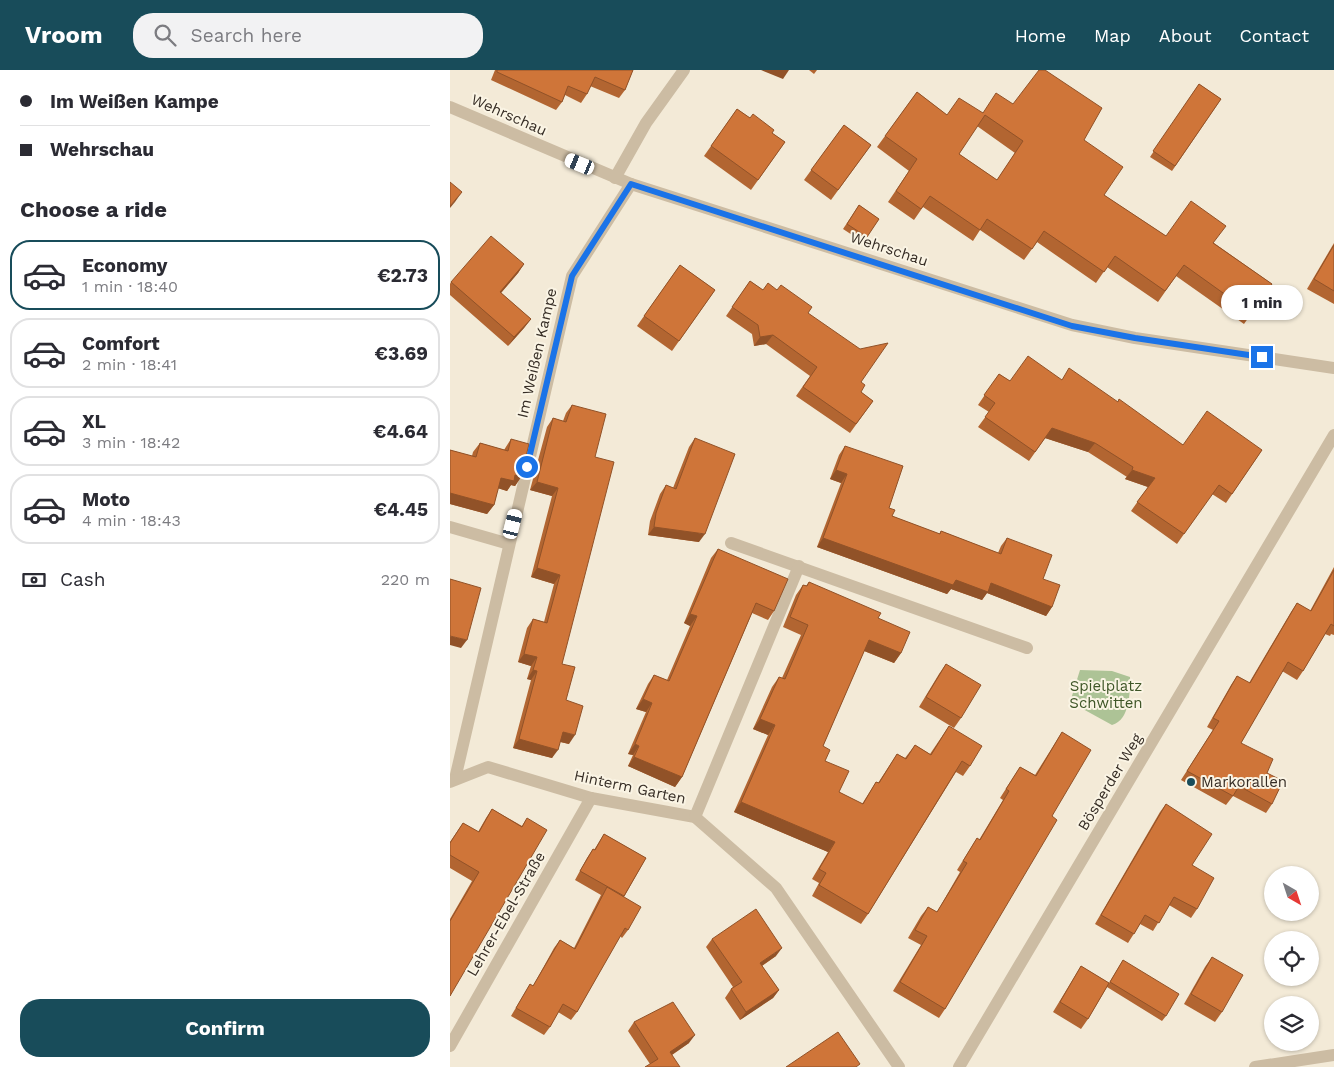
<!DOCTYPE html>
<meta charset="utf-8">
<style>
:root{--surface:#fff;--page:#f2f2f3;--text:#2b2b33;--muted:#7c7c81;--line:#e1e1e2;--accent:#184c5a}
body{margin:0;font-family:"Work Sans",sans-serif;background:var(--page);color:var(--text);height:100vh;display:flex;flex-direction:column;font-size:19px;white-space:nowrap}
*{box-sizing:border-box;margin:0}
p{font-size:16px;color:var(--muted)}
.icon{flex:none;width:28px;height:28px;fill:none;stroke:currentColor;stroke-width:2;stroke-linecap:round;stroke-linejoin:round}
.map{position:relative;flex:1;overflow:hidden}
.details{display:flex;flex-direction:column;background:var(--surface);width:450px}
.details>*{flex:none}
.top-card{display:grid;align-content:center;height:110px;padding:0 20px;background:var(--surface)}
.needle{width:32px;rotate:141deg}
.fabs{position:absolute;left:814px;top:796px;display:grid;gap:10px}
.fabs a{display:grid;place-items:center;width:55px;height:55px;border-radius:50%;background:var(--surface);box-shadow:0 1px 4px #0004;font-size:25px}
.end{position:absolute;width:22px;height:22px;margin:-11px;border:6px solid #1a73e8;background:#fff;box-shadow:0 0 0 2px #fff}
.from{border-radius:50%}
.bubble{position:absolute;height:35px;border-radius:18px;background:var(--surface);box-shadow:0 1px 4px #0004;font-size:16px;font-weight:700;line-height:35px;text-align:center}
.car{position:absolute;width:15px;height:30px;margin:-15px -8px;border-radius:6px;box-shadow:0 0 4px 1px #0007;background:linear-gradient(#fff 24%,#345 0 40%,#fff 0 76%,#345 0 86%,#fff 0)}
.top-card b{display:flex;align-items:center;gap:18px;height:48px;font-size:19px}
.top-card b+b{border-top:1px solid var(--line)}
.top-card i{width:12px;height:12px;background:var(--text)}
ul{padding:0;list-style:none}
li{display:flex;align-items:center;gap:15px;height:70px;margin:0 10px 8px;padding:0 10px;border:2px solid var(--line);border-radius:20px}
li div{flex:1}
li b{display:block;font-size:19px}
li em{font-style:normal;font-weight:700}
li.active{border-color:var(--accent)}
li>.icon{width:45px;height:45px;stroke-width:1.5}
h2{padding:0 20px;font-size:22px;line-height:60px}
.pay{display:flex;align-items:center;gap:12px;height:55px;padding:0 20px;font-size:19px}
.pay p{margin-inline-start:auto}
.primary-button{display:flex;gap:10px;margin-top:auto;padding:10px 20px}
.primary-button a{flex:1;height:58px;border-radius:20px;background:var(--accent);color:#fff;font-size:20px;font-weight:700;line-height:58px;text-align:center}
header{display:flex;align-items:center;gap:30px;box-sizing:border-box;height:70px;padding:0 25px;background:var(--accent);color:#fff}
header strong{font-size:24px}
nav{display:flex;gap:28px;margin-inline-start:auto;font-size:18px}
.search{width:350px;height:45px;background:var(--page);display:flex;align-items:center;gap:12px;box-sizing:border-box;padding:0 18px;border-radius:20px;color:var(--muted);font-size:19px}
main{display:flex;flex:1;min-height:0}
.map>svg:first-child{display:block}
.green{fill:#adc396}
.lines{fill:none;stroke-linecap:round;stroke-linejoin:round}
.street{stroke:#ccbca3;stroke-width:12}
.wall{fill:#b26531;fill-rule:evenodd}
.shaded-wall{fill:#915228}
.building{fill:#cf7539;stroke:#915228;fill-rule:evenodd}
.route{stroke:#1a73e8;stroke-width:6}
.poi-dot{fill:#184c5a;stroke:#faf4e4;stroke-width:2}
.labels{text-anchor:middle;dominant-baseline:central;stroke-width:4;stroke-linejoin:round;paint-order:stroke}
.street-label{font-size:15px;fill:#362d25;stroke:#faf4e4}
.park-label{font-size:15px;fill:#3e5627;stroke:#faf4e4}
.poi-label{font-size:15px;fill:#362d25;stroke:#faf4e4;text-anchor:start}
</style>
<header>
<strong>Vroom</strong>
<div class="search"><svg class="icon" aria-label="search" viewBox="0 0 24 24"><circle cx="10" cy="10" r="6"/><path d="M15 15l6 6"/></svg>Search here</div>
<nav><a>Home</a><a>Map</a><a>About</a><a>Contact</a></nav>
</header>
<main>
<section class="details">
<div class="top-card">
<b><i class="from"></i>Im Weißen Kampe</b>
<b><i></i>Wehrschau</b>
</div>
<h2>Choose a ride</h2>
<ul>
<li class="active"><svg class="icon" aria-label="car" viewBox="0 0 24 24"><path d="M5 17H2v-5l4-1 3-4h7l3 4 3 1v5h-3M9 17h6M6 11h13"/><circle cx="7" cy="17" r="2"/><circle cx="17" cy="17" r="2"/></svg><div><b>Economy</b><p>1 min · 18:40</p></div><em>€2.73</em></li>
<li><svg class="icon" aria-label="car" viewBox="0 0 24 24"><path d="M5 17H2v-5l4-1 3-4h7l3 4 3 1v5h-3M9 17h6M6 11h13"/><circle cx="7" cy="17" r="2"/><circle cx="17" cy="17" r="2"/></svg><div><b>Comfort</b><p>2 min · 18:41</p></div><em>€3.69</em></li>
<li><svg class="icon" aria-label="car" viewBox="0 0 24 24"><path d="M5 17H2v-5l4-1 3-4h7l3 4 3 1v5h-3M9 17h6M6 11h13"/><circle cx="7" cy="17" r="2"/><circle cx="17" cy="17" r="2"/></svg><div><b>XL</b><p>3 min · 18:42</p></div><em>€4.64</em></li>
<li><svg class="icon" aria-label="car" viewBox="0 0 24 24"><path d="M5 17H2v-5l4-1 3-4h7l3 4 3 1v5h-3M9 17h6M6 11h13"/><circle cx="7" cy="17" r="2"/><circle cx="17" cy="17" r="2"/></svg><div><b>Moto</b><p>4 min · 18:43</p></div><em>€4.45</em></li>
</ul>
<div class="pay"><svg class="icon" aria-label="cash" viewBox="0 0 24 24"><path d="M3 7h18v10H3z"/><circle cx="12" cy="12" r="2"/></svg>Cash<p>220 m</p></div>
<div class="primary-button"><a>Confirm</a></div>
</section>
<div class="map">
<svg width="884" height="997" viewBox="0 0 884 997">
<rect width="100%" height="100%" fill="#f3ead7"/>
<!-- green -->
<path class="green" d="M630,600L662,601L680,607C680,622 680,650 662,655L622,633L621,629Z"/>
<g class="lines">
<!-- street -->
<g class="street">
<polyline points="0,37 181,114 622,255 685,268 884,298"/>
<polyline points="165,108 196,53 234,0"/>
<polyline points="0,457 59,474"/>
<polyline points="281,473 577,578"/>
<polyline points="5,709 122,206 181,114"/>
<polyline points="0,712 38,697 141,728 245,747 326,818 449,997"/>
<polyline points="245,747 349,496"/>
<polyline points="0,976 141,728"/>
<polyline points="509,997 884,365"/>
<polyline points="805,997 884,985"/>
</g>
</g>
<!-- wall -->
<g class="wall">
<polygon points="45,0 183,0 175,20 169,28 140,16 137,24 131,33 115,25 112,32 106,40 41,10"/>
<polygon points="359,0 367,0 364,4"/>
<polygon points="749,14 771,29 722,101 700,87"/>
<path d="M467,22L497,45L532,43L563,34L634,70L654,125L716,166L764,173L822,214L794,254L726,206L708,232L657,197L646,213L587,172L574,190L530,160L523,171L473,137L464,150L438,132L459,101L427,77ZM527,56L565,83L547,110L509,84Z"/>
<polygon points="287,39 335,72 301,120 254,86"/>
<polygon points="394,55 421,75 381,130 354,110"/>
<polygon points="409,135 429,149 413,172 393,159"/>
<polygon points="884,173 884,234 857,219"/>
<polygon points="74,194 68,203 51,223 81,249 74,258 58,276 0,225 0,214 1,212"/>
<polygon points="230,195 265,220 222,281 187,256"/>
<polygon points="300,211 313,220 358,243 411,312 411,322 423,331 400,363 346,326 360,306 316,274 304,276 302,264 276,246"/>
<polygon points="549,304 560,311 612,310 668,332 733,375 812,380 776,433 762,424 727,474 681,441 698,417 675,409 677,407 638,382 595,368 579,391 528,357 539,342 528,335"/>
<polygon points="122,335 145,387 112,594 119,674 110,672 102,688 63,678 81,610 77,609 81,596 68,592 77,558 83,549 94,552 104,514 81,507 102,426 80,420 97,357 103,348 113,351 116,343"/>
<polygon points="245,368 249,472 198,465 200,451 210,424 216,415 223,418 239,377"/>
<polygon points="61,369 71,407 65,416 61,415 57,421 48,418 44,435 37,444 0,434 0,380 22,386 23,382 30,373 54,380"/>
<polygon points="395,376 439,438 442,446 489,464 491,461 548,483 551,476 557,468 593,509 602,537 596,546 537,523 532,530 501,519 497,524 367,477 391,413 380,409 389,385"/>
<polygon points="268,479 324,541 318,550 302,543 232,707 225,717 178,696 183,685 178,684 196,642 186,639 198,614 204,605 217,610 240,556 234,553 261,488"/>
<polygon points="884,497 884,565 881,564 880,566 875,564 853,601 847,610 832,601 791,673 817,703 822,734 816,743 783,726 776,735 731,710 763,660 757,657 781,615 787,606 799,613 841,542 847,533 860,541"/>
<polygon points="359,512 428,548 451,583 444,593 414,581 373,676 375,691 389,722 412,734 426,712 428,713 447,684 455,688 465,675 480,684 499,656 520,696 513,706 506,702 418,844 411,854 362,826 369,813 362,809 378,782 284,742 318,665 303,659 322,617 329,607 332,608 351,565 333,557 346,525 353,515 356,516"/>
<polygon points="496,594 511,648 504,658 469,637 489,604"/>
<polygon points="612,662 602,746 495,939 489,948 443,921 471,875 458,868 471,846 478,837 487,842 510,802 507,800 527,768 529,770 553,730 550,728 570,697 585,705"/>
<polygon points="716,734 742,795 747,839 741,848 719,835 703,861 690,854 678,873 645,854 710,742"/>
<polygon points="42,739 72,756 77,748 0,926 0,849 22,811 0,798 0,772 13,753 28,762 36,748"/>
<polygon points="154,764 196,788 174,827 178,860 172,868 170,866 127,942 121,950 108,942 100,957 94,965 61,946 80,914 83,916 104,878 110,870 124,878 151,825 125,810 137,788 143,779 144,780"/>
<polygon points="262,869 326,886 312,896 329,920 323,928 290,950 275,928 281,919 283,917 256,877"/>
<polygon points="762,887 772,942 765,952 734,934 755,897"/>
<polygon points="673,890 716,946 712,951 657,917 638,949 631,959 603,942 631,896 659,913"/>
<polygon points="184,952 239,973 222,985 200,994 178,961"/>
</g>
<!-- shaded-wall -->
<g class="shaded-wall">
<polygon points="311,0 339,0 333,9"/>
<polygon points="12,122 5,132 0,138 0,136"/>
<polygon points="74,194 68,203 44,231 50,222"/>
<polygon points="81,249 74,258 58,276 64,267"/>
<polygon points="323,265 316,274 304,276 310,267"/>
<polygon points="602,358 645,373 638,382 595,368 579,391"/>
<polygon points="386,400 397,404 391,413 380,409"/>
<polygon points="682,400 705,408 698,417 675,409"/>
<polygon points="65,405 71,407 65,416 61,415 57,421 44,417 51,408"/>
<polygon points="87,412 108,418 102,426 80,420"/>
<polygon points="0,423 44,435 37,444 0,434"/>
<polygon points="204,457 255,464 249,472 198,465"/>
<polygon points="373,468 506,510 541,513 602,537 596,546 537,523 532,530 501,519 497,524 367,477"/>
<polygon points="87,498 110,505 104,514 81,507"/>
<polygon points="240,544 247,546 240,556 234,553"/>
<polygon points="0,566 17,570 11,578 0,575"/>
<polygon points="419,570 451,583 444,593 412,580"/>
<polygon points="74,584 87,587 81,596 68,592"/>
<polygon points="83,600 87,601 81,610 77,609"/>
<polygon points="193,629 202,633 196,642 186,639"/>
<polygon points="310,649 325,655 318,665 303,659"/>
<polygon points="113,662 125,665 119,674 107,671"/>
<polygon points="69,669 108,680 102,688 63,678"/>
<polygon points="185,674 189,676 183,685 178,684"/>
<polygon points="184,687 232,707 225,717 178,696"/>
<polygon points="291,732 385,772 378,782 284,742"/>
<polygon points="332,878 326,886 304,901 310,893"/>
<polygon points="329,920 323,928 290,950 296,942"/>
<polygon points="245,965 239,973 214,990 220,982"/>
</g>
<!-- building -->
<g class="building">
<polygon points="47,0 183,0 175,20 145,7 137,24 118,16 112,32 47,2"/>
<path d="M589,0H595L652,38L634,70L673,97L654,125L716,166L741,131L776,156L763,173L822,214L801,243L734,195L715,221L665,186L654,202L594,161L582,179L537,149L530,160L480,126L471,139L446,121L467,89L435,66L467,22L497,45L509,28L533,43L546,23L563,34ZM535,45L573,71L547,110L509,84Z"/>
<polygon points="749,14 771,29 725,96 703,81"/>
<polygon points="287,39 300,48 303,44 324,60 322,63 335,72 308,110 261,76"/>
<polygon points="394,55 421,75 388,120 361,100"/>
<polygon points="0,112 12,122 0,136"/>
<polygon points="409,135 429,149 417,167 397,154"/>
<polygon points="41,166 74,194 50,222 81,249 64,267 1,212"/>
<polygon points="884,175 884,221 864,209"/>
<polygon points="230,195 265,220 229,271 194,246"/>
<polygon points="300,211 313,220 318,213 327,220 331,215 362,237 358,243 410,279 438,273 411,312 415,315 411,322 423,331 406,354 353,317 367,297 323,265 310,267 308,255 282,237"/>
<polygon points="578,286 612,310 619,298 668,332 669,329 733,375 757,341 812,380 782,424 769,415 734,464 687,432 705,408 682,400 683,397 645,373 602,358 585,382 535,347 545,333 534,325 549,304 560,311"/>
<polygon points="122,335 156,344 145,387 164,392 112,594 125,597 116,630 133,636 125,665 113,662 108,680 69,669 87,601 83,600 87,587 74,584 83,549 97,553 110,505 87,498 108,418 87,412 103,348 116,352"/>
<polygon points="245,368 285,384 255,464 204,457 206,443 216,415 226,419"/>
<polygon points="61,369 79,374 71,407 65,405 64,411 51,408 44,435 0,423 0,380 26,387 30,373 58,381"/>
<polygon points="395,376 453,396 439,438 445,440 442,446 490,464 491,461 551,484 557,468 602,485 593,509 610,515 602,537 541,513 538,522 506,510 503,515 373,468 397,404 386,400"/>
<polygon points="268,479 338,509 324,541 306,533 232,707 184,687 189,676 185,674 202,633 193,629 204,605 219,611 247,546 240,544"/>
<polygon points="884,500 884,556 881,554 853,601 838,592 791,673 823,689 817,703 833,711 822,734 789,716 783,726 737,701 769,651 763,648 787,606 800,613 847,533 861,541"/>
<polygon points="0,509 31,518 17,570 0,566"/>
<polygon points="359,512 431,543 428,548 460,562 451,583 419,570 373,676 380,680 375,691 399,701 389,722 413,734 426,712 429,713 447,684 456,689 465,675 481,685 499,656 532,676 520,696 512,691 418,844 369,815 376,803 369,799 385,772 291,732 325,655 310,649 329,607 335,609 358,555 340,547 353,515 357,516"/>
<polygon points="496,594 531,615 511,648 476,627"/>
<polygon points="612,662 641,680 602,746 607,750 495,939 450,912 477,866 465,860 478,837 487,842 517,793 513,791 527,768 530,770 559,721 556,719 570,697 586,706"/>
<polygon points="716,734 762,764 742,795 764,808 747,839 724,827 709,853 695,845 684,864 651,845"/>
<polygon points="42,739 72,757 77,748 97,760 0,926 0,851 29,802 0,785 0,773 13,753 29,762"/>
<polygon points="154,764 196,788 174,826 130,801 143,779 145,780"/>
<polygon points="157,817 191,837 178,860 175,858 127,942 113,934 100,957 66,938 80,914 83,916 110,870 125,879"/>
<polygon points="306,839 332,878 310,893 329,920 296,942 281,919 292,912 262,869"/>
<polygon points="762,887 793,905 772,942 741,924"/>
<polygon points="673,890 729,924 716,946 660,912"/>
<polygon points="631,896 659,913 638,949 610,932"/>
<polygon points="223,932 245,965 220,982 230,997 195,997 208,989 184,952"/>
<polygon points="388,962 410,994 406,997 336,997"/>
</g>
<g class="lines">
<!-- route -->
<polyline class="route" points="77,397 122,206 181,114 622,256 685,268 812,287"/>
</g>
<!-- markers -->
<circle class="poi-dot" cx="741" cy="712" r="5"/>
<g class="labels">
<!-- street labels -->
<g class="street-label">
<text transform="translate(59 45) rotate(24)">Wehrschau</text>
<text transform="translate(439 179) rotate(18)">Wehrschau</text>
<text transform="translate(87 283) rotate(-77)">Im Weißen Kampe</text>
<text transform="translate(660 712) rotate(-59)">Bösperder Weg</text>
<text transform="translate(180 717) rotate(12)">Hinterm Garten</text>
<text transform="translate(56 844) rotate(-60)">Lehrer-Ebel-Straße</text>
</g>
<!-- park labels -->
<g class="park-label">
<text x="656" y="616">Spielplatz<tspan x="656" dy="17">Schwitten</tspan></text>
</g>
<!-- poi labels -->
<g class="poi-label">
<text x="751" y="712">Markorallen</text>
</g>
</g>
</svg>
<div class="fabs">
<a><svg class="needle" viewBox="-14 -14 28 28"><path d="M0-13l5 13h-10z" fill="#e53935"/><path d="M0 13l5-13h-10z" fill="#7c7c81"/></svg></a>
<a><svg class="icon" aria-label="locate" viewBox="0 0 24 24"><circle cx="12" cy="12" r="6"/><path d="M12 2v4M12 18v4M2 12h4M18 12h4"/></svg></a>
<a><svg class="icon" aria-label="layers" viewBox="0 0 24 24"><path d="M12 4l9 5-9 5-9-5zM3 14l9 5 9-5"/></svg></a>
</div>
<i class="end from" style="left:77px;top:397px"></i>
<i class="end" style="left:812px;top:287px"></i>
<div class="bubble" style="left:771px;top:215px;width:82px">1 min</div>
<i class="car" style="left:130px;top:94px;rotate:292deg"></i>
<i class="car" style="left:63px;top:454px;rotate:14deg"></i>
</div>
</main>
